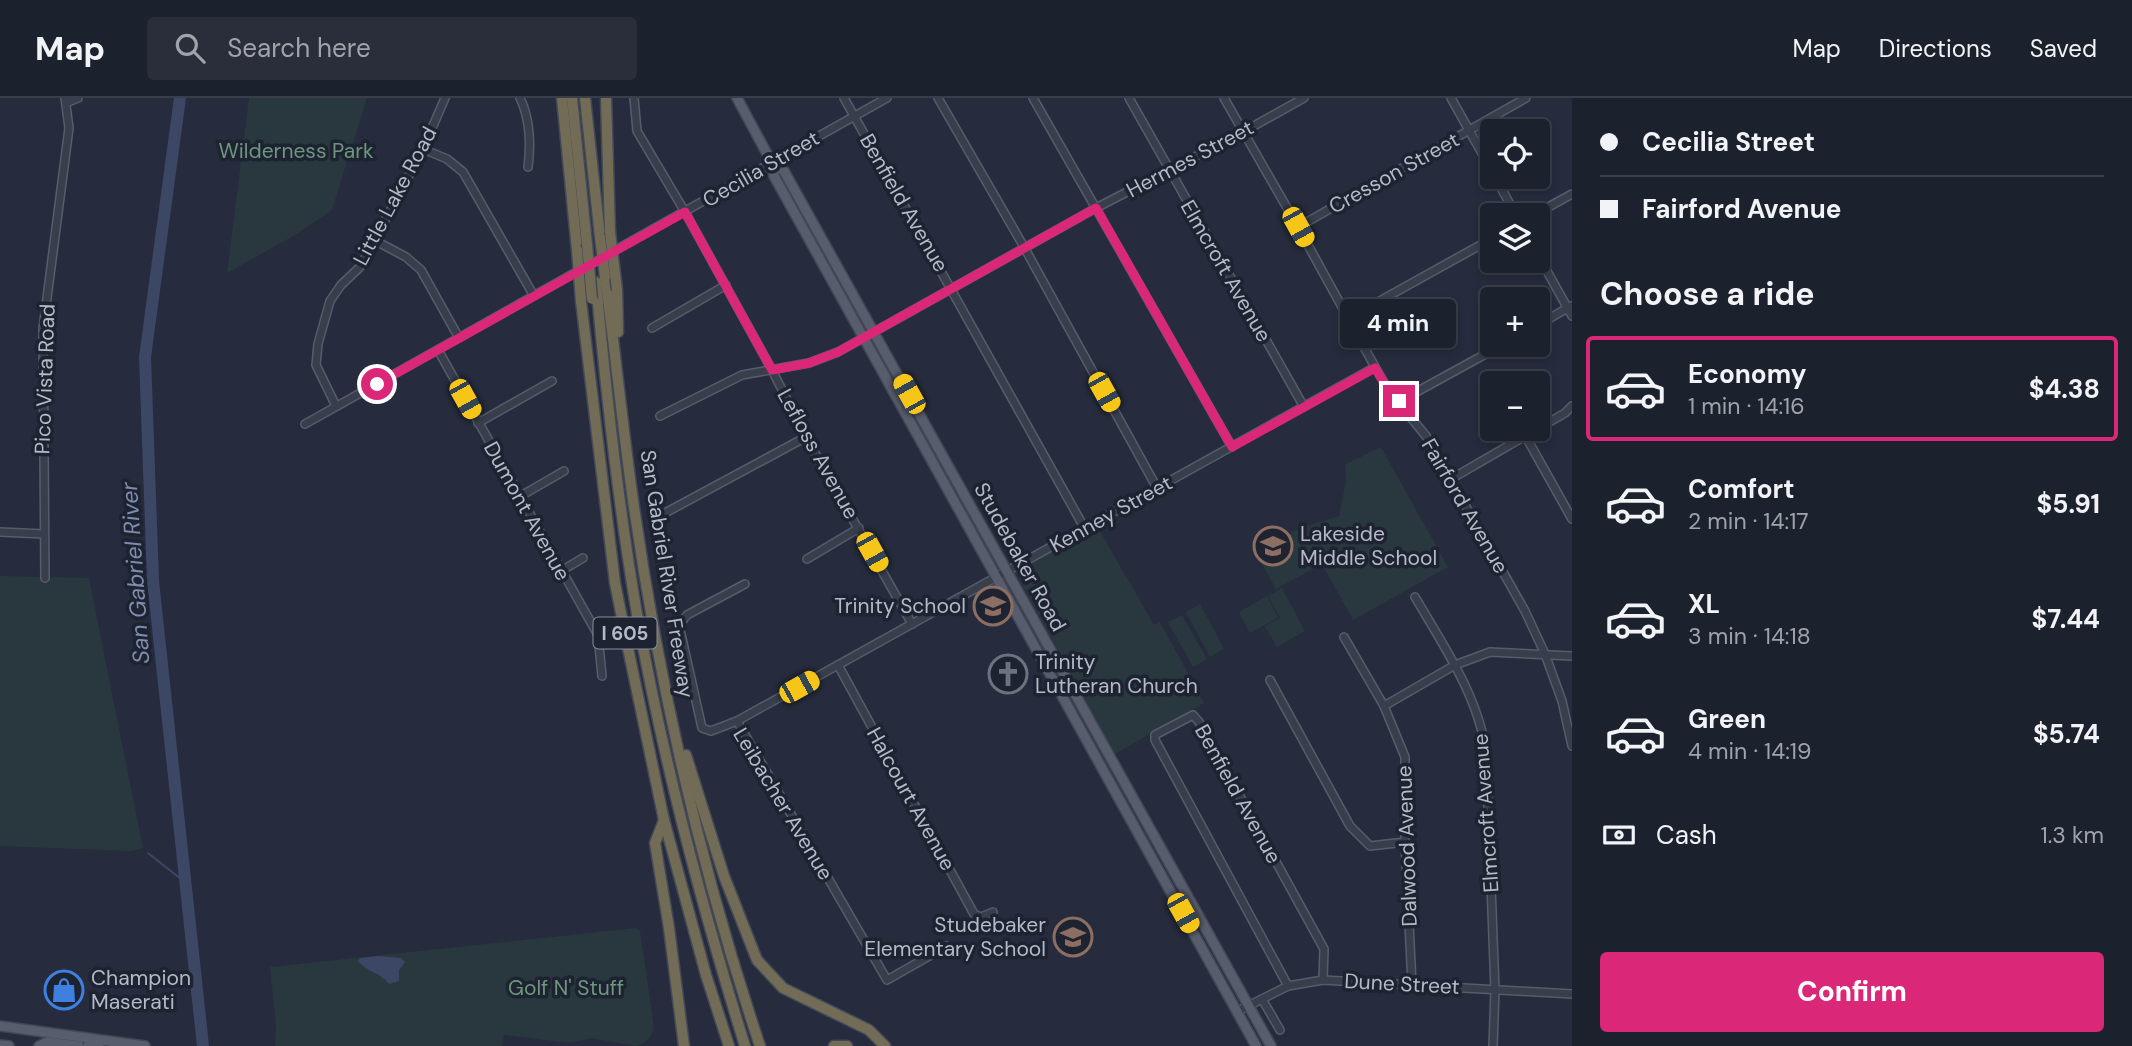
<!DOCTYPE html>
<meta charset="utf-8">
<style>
:root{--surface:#1c212e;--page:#292e3a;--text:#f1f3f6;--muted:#a0a3aa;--line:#3a3e4a;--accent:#db2777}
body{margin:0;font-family:"DM Sans",sans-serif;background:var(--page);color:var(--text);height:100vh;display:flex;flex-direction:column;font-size:26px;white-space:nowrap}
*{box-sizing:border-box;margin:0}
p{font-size:23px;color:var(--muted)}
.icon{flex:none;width:38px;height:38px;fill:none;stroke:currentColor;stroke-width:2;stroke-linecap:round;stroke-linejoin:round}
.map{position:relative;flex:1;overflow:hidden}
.panel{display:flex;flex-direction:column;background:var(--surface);width:560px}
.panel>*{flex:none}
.guide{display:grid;align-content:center;height:154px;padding:0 28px;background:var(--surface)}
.tools{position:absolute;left:1480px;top:21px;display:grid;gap:14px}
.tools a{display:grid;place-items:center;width:70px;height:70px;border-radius:7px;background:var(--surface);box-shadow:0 4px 10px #0003,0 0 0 2px var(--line);font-size:35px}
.end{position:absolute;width:32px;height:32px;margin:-16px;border:9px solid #db2777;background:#fff;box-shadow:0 0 0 4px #fff}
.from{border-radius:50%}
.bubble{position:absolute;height:49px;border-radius:7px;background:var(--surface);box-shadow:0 4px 10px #0003,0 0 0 2px var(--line);font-size:23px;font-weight:700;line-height:49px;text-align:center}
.car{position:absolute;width:21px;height:42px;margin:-21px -10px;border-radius:9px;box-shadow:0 0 5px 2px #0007;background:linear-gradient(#f5c518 24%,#345 0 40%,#f5c518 0 76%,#345 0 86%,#f5c518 0)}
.guide b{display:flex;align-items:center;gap:24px;height:66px;font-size:26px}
.guide b+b{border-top:2px solid var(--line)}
.guide i{width:18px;height:18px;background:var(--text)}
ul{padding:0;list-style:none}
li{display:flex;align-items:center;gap:21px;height:105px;margin:0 14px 10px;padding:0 14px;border:4px solid transparent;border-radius:7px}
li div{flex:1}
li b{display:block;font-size:26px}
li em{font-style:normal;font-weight:700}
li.current{border-color:var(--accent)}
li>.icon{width:63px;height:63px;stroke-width:1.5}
h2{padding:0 28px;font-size:32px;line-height:84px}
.pay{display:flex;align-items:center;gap:18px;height:77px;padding:0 28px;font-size:26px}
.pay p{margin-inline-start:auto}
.cta{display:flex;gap:14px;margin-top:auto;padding:14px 28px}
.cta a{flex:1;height:80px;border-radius:7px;background:var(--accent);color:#fff;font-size:28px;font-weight:700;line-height:80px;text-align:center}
header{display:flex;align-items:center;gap:42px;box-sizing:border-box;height:98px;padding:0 35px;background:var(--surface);border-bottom:2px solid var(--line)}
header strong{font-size:33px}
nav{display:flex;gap:38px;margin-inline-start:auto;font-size:24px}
.search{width:490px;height:63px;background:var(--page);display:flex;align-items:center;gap:18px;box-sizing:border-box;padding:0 24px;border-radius:7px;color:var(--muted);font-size:26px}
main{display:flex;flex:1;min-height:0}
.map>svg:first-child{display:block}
.green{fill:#28383e}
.water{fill:#3c4765}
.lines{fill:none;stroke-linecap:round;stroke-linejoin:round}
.stream{stroke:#3c4765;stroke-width:2}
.river{stroke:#3c4765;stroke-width:12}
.minor-casing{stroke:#575c6b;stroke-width:10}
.major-casing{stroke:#424756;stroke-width:12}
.highway-casing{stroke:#444958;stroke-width:13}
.minor{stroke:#393e4d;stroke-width:7}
.major{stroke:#585d6d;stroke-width:9}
.highway{stroke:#726c57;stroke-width:10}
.highway-bridge-casing{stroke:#444958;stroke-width:13;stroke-linecap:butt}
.highway-bridge{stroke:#726c57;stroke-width:10}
.route{stroke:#db2777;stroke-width:9}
.labels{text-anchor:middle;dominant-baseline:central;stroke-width:7;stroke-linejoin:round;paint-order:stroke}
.shield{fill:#1e2332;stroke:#888d9b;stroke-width:2}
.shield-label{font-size:19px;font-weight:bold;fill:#b5bac8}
.park-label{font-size:21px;fill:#6e977e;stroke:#1e2332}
.street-label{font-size:21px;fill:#b5bac8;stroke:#1e2332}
.poi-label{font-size:21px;fill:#b5bac8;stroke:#1e2332;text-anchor:start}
.water-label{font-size:23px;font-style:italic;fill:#7f8cae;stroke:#1e2332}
</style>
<header>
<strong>Map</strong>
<div class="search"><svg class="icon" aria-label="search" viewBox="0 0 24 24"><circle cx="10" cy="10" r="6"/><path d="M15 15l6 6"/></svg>Search here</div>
<nav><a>Map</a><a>Directions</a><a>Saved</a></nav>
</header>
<main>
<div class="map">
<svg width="1572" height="948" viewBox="0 0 1572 948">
<rect width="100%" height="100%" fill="#262c3d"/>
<!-- green -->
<g class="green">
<polygon points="249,0 367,0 332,112 295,137 227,175"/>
<polygon points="1381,349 1448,469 1353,522 1322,466 1276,491 1256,455 1298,431 1339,418 1346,383 1345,367"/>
<polygon points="1097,428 1154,527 1160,524 1204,605 1115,656 1015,474"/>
<polygon points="0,478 89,480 143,750 131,753 0,748"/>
<polygon points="1282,490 1305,533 1277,549 1265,528 1280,520 1268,498"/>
<polygon points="1267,498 1278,520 1250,535 1239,514"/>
<polygon points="1200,506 1224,551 1210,559 1186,514"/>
<polygon points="1182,517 1207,561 1193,569 1168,524"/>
<path d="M636,830L640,833L654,929C653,938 645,946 636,948L591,940L570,945L504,937L502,948H275L276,928L270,869Z"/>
</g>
<!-- water -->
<path class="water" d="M378,858L401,860L405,864L399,872V883L389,886C380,874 368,875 358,863L360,860Z"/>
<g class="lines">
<!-- stream -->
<polyline class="stream" points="148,755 186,785"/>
<!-- river -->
<polyline class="river" points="180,0 145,259 153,483 203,948"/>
<defs>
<g id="minor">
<path d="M520,0C530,20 531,47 528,69"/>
<polyline points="634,0 637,33 685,114 772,272 806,339 912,526"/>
<polyline points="844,0 1085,431"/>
<polyline points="938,0 1024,149 1157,390"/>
<polyline points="1033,0 1232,349"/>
<polyline points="1129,0 1304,309"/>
<polyline points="1224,0 1298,129 1375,269 1389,293 1426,338 1525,513 1545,556 1562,603 1572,648"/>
<polyline points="1451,0 1493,75"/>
<polyline points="66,5 78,0"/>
<polyline points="423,51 447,61 463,74 534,198"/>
<polyline points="1495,79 1516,117"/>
<polyline points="1534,117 1572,96"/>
<polyline points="1298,129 1526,0"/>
<polyline points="374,142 406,159 421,172 459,240"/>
<polyline points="1538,157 1572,218"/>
<polyline points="1349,220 1493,140"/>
<polyline points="1538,227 1571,208"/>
<polyline points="652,230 726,187"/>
<polyline points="438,252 598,537 602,578"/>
<polyline points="1400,303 1502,247"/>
<polyline points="336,308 316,267 318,246 330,203 341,187 360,169 423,51 445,0"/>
<polyline points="660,318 742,277 809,265 838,254 1096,110 1243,34 1304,0"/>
<polyline points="478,325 552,283"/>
<polyline points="305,326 887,0"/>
<polyline points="1526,339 1572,421"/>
<polyline points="1451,381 1565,315 1572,308"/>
<polyline points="519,399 564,373"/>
<polyline points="665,415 806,339"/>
<polyline points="0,434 44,436"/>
<polyline points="807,461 859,430"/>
<polyline points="561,473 583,460"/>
<polyline points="45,480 43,231 69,30 65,0"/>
<polyline points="745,486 687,517 679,527 702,630 711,633 737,623 887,882 947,848"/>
<path d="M1415,499C1443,547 1479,599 1486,655L1495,892L1493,948"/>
<polyline points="1344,539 1384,608 1405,659 1405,744 1412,886"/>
<polyline points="838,567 974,816 981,819 993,814"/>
<polyline points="1270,582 1350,728 1370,748 1405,744"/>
<polyline points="1384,608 1455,567 1490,554 1572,558"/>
<polyline points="737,623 1375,269"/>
<polyline points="1288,888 1155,642 1155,637 1193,617 1199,624 1324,851 1323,882"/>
<polyline points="1262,901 1280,932"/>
<polyline points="1238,913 1288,888 1323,882 1572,896"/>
</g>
<g id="major">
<polyline points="737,0 772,65 774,78 1256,948"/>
<polyline points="772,65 784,73 1271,948"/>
<polyline points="0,928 145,948"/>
<polyline points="0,947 9,948"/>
<polyline points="39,948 47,944 79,948"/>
<polyline points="88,948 103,943"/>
</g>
<g id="highway">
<polyline points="562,0 577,152"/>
<polyline points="572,0 587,146"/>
<polyline points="585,0 600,139"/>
<polyline points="606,0 610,134"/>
<path d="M605,179C615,251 622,323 632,395C658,582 700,769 760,948"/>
<path d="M596,184C606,295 618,406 637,516C663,663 701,806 745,948"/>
<polyline points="617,192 618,234"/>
<polyline points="581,203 615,485 629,555 664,722 706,877 729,948"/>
<polyline points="686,657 724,778 757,862 783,890 869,932 885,948"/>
<polyline points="664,722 655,745 669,830 684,948"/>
<polyline points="834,948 847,948"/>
</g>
</defs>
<!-- minor casing -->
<use href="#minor" class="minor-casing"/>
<!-- major casing -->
<use href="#major" class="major-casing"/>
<!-- highway casing -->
<use href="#highway" class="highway-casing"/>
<!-- minor -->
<use href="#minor" class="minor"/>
<!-- major -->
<use href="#major" class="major"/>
<!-- highway -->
<use href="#highway" class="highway"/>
<defs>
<g id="highway-bridge">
<polyline points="610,134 617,192"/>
<polyline points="600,139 605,179"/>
<polyline points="587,146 592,201"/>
<polyline points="577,152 581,203"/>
</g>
</defs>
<!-- highway-bridge casing -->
<use href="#highway-bridge" class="highway-bridge-casing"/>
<!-- highway-bridge -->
<use href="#highway-bridge" class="highway-bridge"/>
</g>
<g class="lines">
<!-- route -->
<polyline class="route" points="377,286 685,114 772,272 809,265 838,254 1096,110 1232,349 1375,270 1389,293 1399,303"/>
</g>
<!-- icons -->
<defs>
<symbol id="school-ring" viewBox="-11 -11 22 22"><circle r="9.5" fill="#1e2332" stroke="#8d6e63" stroke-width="1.5"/><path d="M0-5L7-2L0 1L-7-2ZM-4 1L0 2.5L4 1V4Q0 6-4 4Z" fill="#8d6e63"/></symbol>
<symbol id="church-ring" viewBox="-11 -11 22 22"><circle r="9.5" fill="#1e2332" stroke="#6b7280" stroke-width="1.5"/><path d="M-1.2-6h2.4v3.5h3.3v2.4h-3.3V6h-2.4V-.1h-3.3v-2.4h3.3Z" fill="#6b7280"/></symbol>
<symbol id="shop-ring" viewBox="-11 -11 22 22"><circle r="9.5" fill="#1e2332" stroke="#3f7fe0" stroke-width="1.5"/><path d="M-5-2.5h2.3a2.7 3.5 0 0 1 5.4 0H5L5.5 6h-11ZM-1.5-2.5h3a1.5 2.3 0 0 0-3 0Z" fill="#3f7fe0"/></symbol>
</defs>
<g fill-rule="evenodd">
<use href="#school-ring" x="1251" y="426" width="44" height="44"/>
<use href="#school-ring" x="971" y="486" width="44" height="44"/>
<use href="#church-ring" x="986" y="554" width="44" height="44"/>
<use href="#school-ring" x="1051" y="817" width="44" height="44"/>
<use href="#shop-ring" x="42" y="870" width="44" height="44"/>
</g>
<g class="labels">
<!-- shield labels -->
<rect class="shield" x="593.5" y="519.5" width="63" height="31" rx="5"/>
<g class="shield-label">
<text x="625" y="535">I 605</text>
</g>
<!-- park labels -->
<g class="park-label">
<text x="296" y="53">Wilderness Park</text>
<text x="566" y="890">Golf N' Stuff</text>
</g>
<!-- street labels -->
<g class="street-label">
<text transform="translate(1190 61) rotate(-28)">Hermes Street</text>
<text transform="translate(761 71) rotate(-30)">Cecilia Street</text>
<text transform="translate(1394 75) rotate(-29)">Cresson Street</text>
<text transform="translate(395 98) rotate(-62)">Little Lake Road</text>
<text transform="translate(904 105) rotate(60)">Benfield Avenue</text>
<text transform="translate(1226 173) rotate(60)">Elmcroft Avenue</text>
<text transform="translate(45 281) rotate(-88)">Pico Vista Road</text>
<text transform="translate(818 356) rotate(61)">Lefloss Avenue</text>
<text transform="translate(1465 408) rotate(60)">Fairford Avenue</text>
<text transform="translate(527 413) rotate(61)">Dumont Avenue</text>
<text transform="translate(1111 416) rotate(-29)">Kenney Street</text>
<text transform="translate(1020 459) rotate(61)">Studebaker Road</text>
<text transform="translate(667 476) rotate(81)">San Gabriel River Freeway</text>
<text transform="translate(1238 696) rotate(61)">Benfield Avenue</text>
<text transform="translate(911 701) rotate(61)">Halcourt Avenue</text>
<text transform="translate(783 706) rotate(59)">Leibacher Avenue</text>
<text transform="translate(1486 715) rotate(-94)">Elmcroft Avenue</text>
<text transform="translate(1407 748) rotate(-92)">Dalwood Avenue</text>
<text transform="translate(1402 886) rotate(3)">Dune Street</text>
</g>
<!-- poi labels -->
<g class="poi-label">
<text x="1300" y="436">Lakeside<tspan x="1300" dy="24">Middle School</tspan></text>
<text x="966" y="508" text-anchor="end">Trinity School</text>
<text x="1035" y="564">Trinity<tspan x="1035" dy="24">Lutheran Church</tspan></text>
<text x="1046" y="827" text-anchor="end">Studebaker<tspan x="1046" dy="24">Elementary School</tspan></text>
<text x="91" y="880">Champion<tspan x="91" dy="24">Maserati</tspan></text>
</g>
<!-- water labels -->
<g class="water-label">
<text transform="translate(135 475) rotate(-94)">San Gabriel River</text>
</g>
</g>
</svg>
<div class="tools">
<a><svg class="icon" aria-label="locate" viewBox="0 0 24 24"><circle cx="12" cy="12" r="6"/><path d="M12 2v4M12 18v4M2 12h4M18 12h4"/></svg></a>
<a><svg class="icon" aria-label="layers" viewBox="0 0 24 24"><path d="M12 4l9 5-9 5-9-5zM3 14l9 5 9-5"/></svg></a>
<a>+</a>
<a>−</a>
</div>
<i class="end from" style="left:377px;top:286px"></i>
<i class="end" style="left:1399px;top:303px"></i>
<div class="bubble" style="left:1340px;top:201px;width:116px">4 min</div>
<i class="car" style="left:1298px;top:129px;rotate:151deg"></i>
<i class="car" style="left:1104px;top:294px;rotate:151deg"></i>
<i class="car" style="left:909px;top:296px;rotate:331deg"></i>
<i class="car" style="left:465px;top:301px;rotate:151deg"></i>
<i class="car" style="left:872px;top:454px;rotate:151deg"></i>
<i class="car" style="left:799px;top:589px;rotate:61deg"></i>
<i class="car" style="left:1183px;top:815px;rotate:151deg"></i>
</div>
<section class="panel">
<div class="guide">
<b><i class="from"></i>Cecilia Street</b>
<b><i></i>Fairford Avenue</b>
</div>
<h2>Choose a ride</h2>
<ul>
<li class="current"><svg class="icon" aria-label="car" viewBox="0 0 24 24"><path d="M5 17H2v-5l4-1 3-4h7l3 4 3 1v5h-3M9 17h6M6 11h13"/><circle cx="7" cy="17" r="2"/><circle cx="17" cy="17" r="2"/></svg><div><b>Economy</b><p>1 min · 14:16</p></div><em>$4.38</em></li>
<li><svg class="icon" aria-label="car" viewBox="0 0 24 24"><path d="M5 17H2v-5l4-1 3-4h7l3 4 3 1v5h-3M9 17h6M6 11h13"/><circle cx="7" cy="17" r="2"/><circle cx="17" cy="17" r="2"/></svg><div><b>Comfort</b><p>2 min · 14:17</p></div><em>$5.91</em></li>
<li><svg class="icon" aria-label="car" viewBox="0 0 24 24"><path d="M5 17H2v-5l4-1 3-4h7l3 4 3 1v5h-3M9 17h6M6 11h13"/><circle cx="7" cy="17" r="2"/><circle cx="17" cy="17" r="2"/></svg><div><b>XL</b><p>3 min · 14:18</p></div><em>$7.44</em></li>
<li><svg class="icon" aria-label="car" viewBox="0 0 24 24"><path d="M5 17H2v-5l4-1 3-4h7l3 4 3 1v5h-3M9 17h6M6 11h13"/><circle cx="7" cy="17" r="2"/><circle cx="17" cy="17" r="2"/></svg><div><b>Green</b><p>4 min · 14:19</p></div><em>$5.74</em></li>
</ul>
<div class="pay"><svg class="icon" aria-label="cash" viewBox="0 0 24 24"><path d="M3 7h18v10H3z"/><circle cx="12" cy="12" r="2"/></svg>Cash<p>1.3 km</p></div>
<div class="cta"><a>Confirm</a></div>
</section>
</main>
